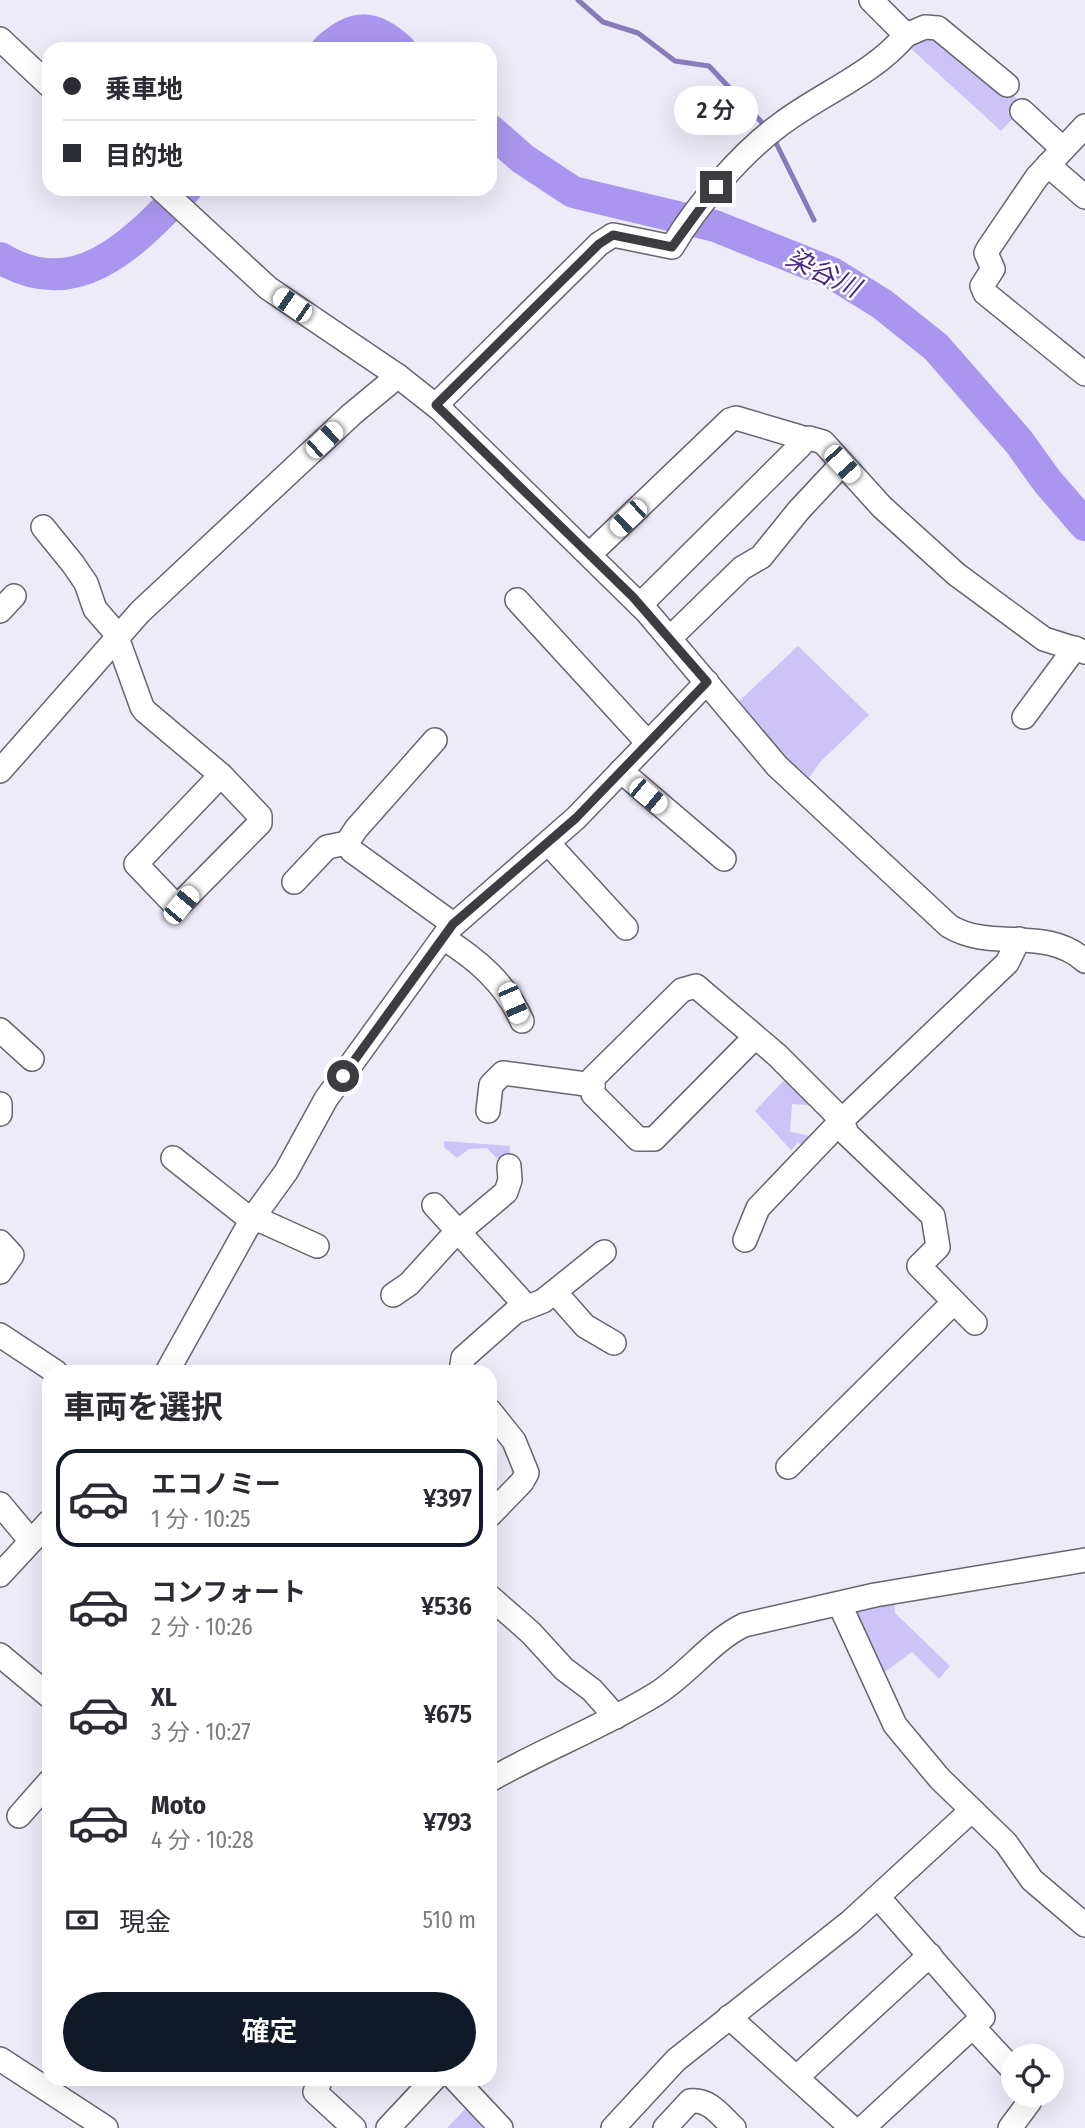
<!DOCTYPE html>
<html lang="ja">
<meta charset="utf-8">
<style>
:root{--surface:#fff;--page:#f7f7f7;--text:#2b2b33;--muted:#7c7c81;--line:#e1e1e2;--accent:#111827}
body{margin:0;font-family:"Fira Sans Condensed","Noto Sans JP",sans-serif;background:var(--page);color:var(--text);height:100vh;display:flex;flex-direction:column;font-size:26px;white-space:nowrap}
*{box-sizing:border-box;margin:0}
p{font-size:23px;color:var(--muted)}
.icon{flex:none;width:38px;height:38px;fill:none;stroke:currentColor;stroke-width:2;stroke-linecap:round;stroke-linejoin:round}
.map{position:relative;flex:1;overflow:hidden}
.details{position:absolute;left:42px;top:1365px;width:455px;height:721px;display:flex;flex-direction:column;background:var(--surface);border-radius:21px;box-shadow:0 7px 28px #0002}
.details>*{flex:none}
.banner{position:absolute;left:42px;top:42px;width:455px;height:154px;border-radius:21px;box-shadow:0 7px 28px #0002;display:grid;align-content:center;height:154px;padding:0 21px;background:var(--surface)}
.controls{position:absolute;left:1001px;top:2044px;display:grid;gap:14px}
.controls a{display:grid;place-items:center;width:63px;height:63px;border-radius:50%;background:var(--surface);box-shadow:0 7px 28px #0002;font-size:35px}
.end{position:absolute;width:32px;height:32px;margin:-16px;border:9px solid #3c3c41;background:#fff;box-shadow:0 0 0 4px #fff}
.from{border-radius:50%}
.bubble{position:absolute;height:49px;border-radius:24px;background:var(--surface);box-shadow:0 7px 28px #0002;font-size:23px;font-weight:600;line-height:49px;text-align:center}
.car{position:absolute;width:21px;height:42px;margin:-21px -10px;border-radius:9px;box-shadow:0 0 5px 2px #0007;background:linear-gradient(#fff 24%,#345 0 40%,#fff 0 76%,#345 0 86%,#fff 0)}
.banner b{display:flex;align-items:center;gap:24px;height:66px;font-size:26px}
.banner b+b{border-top:2px solid var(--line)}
.banner i{width:18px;height:18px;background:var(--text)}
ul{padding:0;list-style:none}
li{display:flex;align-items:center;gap:21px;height:98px;margin:0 14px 10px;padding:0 7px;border:4px solid transparent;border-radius:21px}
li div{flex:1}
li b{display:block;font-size:26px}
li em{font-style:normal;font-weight:600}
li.active{border-color:var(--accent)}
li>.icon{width:63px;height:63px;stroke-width:1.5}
h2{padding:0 21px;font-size:32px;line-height:84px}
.pay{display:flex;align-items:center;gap:18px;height:77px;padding:0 21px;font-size:26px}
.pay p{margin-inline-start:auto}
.primary-button{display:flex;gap:14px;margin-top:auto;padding:14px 21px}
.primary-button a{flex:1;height:80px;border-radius:42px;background:var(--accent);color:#fff;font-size:28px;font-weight:600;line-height:80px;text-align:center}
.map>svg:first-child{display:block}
.green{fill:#cdc3f7}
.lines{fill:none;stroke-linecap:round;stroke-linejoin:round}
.stream{stroke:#897bba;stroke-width:5}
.river{stroke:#aa96ee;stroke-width:32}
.minor-casing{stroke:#676570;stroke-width:26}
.minor{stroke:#fff;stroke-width:23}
.route{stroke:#3c3c41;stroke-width:9}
.labels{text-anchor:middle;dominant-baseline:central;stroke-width:5;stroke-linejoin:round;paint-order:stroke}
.water-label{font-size:26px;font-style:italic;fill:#49268a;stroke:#fff}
</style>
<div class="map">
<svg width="1085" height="2128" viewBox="0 0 1085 2128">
<rect width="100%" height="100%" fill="#edebf8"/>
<!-- green -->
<g class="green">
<polygon points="915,35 946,36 1025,106 1001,131 907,45"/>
<polygon points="798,646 869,715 820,762 804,785 736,704"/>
<polygon points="787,1077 816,1106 792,1104 790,1132 816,1137 806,1149 798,1142 791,1150 755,1111"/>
<polygon points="444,1141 510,1146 509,1166 504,1166 487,1148 469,1149 457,1158 444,1147"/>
<polygon points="894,1598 895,1613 950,1666 939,1679 912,1652 879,1676 852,1609"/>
<polygon points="468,2106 485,2124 481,2128 447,2128"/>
</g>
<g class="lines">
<!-- stream -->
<g class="stream">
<polyline points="578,0 603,22 638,33 675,61 709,66 768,129"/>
<polyline points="776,143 814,220"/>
</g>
<!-- river -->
<g class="river">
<path d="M327,49C356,24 371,24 400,49"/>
<polyline points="490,130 523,159 573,192 715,226 832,273 882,304 936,347 1019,442 1047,481 1085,525"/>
<path d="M0,258C78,305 135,241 186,189"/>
</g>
<defs>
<g id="minor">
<polyline points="906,35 925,27 938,28 1007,85"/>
<polyline points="0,39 49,85"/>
<polyline points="1022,111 1063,149"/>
<polyline points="1085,126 1037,177 988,249 986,253 993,269 982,286 985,293 1085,374"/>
<polyline points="1048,165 1085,197"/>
<path d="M161,189L268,288L398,376L441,410L647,612L777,766L949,926C991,952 1045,925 1085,961"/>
<path d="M436,405L599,244L613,235L672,247C697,205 741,153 781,124C822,93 872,75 906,35L871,0"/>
<polyline points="802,440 809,438 823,442 882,507 956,574 1044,639 1085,652"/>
<polyline points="43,527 73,564 86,583 95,609 115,632 142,707 145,711 221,775 260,816 260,823 177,907 136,864 221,775"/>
<polyline points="590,554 730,420 736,418 800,437 801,445 640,605"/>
<polyline points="517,600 648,743"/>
<polyline points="0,611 14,596"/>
<polyline points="670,638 742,568 761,557 799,510 842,464"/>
<polyline points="1024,717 1075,648"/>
<polyline points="435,740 356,829 347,843 352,851 453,924"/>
<polyline points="0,771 140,612 352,414 398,376"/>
<polyline points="621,771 724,859"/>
<polyline points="548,843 626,928"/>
<polyline points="294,882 327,847 347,843"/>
<path d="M443,938C477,959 506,984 522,1021"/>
<polyline points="0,1030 32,1059"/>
<polyline points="754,1038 654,1139 638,1139 593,1094 593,1078 682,990 696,986 777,1055 842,1120 847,1134 933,1216 938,1247 919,1266 975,1323"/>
<polyline points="0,1104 0,1114"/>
<polyline points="488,1111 491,1085 503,1073 593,1085"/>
<polyline points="173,1158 250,1219 264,1222 317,1246"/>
<polyline points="434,1205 527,1307"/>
<polyline points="745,1240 758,1208 842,1120 1007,963 1019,939"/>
<polyline points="0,1242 12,1255 0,1272"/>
<polyline points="555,1292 585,1326 614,1343"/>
<polyline points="393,1295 409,1284 449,1240 506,1192 510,1180 509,1166"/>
<polyline points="0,1335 56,1372"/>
<polyline points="167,1372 252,1219 286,1172 326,1099 449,929 576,818 707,682"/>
<polyline points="461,1372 463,1358 515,1312 543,1301 604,1252"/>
<polyline points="490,1411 514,1441 527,1473 522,1482 490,1515"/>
<polyline points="788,1467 954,1302"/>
<polyline points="0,1504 31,1541"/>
<polyline points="0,1575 49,1522"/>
<polyline points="490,1597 531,1633 564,1669 592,1690 616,1717"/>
<polyline points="840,1605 895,1725 940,1779 1006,1843 1032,1880 1085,1925"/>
<polyline points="0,1655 49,1696"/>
<path d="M490,1780C544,1749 603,1727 656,1694C688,1674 711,1641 744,1625L875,1595L1085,1560"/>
<polyline points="19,1816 49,1782"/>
<polyline points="729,2017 852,2128"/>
<polyline points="974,2028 1013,2070"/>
<polyline points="0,2059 106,2128"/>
<polyline points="797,2077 930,1955"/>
<polyline points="321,2079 315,2092 354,2128"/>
<polyline points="455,2079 501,2128"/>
<polyline points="388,2128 434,2079"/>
<polyline points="613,2128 676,2060 850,1922 972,1810"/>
<path d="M665,2128L690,2101C710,2099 720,2115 734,2128"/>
<polyline points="863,2128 983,2017 878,1897"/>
<polyline points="1010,2128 1030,2101 1030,2095"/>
</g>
</defs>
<!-- minor casing -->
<use href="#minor" class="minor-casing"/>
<!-- minor -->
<use href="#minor" class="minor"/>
</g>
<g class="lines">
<!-- route -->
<polyline class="route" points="343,1076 453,924 576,818 707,682 633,597 436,405 599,244 613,235 672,247 716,187"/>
</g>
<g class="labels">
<!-- water labels -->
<g class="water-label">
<text transform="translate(823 273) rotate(26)">染谷川</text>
</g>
</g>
</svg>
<div class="controls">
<a><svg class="icon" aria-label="locate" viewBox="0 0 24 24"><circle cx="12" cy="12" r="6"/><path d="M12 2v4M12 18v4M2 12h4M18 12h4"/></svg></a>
</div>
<i class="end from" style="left:343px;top:1076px"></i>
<i class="end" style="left:716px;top:187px"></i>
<div class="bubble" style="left:674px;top:86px;width:84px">2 分</div>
<i class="car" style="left:292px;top:305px;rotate:305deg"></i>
<i class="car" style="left:324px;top:440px;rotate:47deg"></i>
<i class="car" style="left:842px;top:464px;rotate:138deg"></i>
<i class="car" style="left:628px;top:518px;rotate:226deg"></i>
<i class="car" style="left:648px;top:796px;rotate:130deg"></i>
<i class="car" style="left:181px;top:905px;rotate:40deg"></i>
<i class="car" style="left:513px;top:1003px;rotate:157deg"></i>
<div class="banner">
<b><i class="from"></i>乗車地</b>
<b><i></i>目的地</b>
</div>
<section class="details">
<h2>車両を選択</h2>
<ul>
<li class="active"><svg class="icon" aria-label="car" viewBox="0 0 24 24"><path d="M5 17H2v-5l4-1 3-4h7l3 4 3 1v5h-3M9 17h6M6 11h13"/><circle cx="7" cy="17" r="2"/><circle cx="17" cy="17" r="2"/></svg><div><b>エコノミー</b><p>1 分 · 10:25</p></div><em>¥397</em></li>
<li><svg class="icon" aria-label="car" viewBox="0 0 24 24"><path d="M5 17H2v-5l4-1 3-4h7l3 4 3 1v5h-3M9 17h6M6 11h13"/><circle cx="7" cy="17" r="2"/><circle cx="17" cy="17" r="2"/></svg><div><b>コンフォート</b><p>2 分 · 10:26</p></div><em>¥536</em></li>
<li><svg class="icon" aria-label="car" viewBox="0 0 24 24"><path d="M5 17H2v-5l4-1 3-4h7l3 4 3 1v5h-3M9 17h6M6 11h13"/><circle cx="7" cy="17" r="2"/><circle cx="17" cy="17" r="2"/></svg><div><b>XL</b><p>3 分 · 10:27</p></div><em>¥675</em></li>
<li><svg class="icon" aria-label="car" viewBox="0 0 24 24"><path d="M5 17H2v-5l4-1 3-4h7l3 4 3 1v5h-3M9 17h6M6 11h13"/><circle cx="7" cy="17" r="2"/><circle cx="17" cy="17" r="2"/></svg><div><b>Moto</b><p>4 分 · 10:28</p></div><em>¥793</em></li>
</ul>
<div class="pay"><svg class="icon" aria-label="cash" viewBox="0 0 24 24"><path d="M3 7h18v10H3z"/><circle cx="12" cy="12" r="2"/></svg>現金<p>510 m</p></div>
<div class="primary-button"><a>確定</a></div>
</section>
</div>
